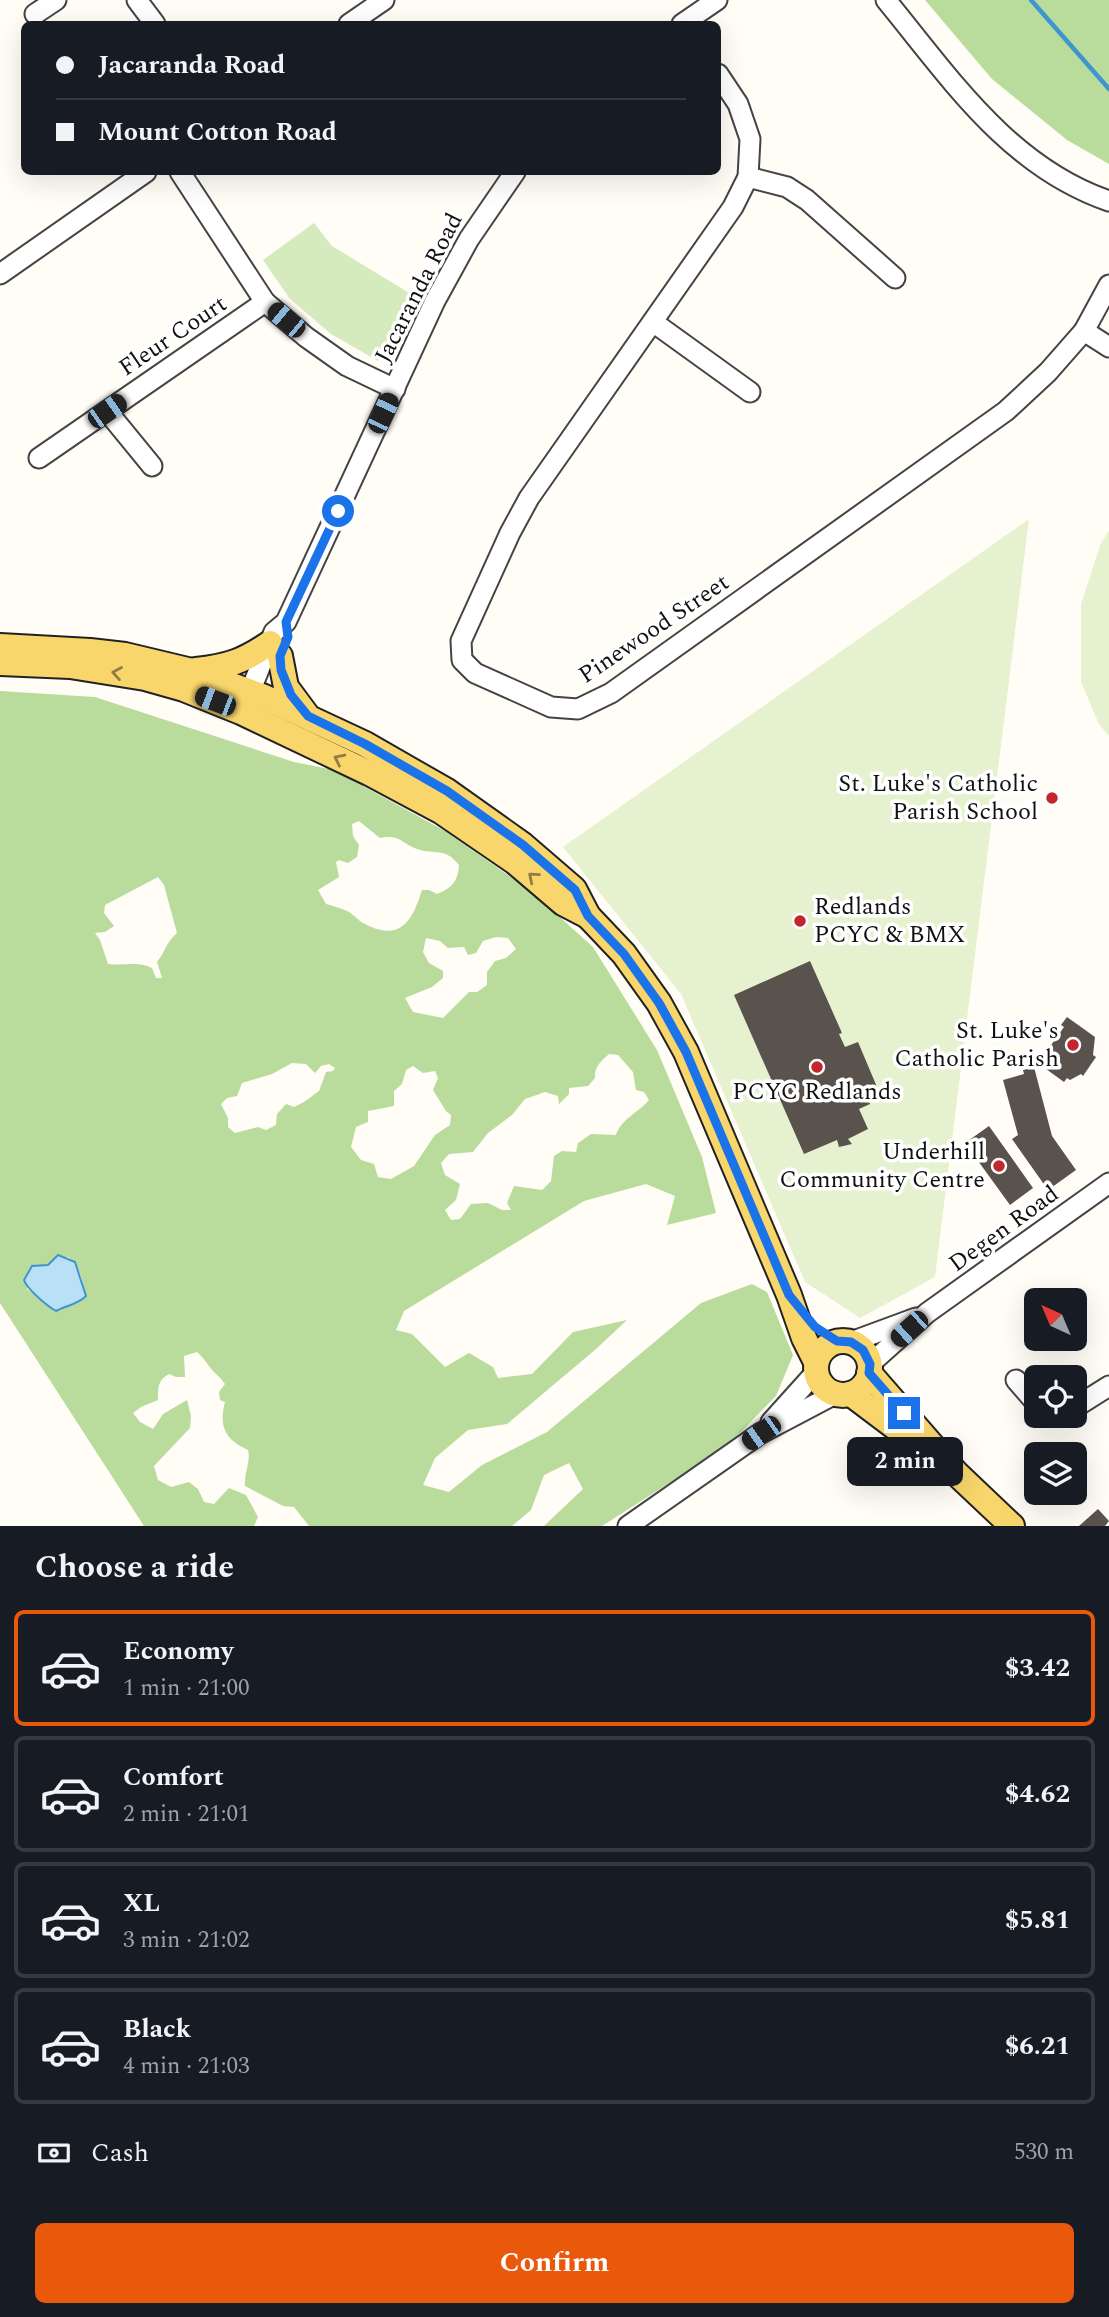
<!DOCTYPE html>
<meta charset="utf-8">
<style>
:root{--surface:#171b24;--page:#242831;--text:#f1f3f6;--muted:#9ea1a6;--line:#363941;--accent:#ea580c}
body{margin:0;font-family:Spectral,serif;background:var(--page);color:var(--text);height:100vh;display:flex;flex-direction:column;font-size:26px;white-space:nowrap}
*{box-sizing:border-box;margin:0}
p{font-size:23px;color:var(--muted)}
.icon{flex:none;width:38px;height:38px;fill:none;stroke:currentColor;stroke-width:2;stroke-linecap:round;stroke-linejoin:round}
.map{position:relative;height:1526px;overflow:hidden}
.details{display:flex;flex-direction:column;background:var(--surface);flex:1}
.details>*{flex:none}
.banner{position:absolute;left:21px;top:21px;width:700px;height:154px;border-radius:10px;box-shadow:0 7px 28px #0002;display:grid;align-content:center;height:154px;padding:0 35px;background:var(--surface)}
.needle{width:46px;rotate:316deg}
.tools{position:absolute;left:1024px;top:1288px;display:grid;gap:14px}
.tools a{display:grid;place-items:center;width:63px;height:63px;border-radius:10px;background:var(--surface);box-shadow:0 7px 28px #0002;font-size:35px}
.end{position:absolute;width:32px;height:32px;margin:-16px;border:9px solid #1a73e8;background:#fff;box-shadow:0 0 0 4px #fff}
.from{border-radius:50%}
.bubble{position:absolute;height:49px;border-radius:10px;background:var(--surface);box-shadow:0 7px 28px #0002;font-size:23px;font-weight:700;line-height:49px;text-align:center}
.car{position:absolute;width:21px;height:42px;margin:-21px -10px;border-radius:9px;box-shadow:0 0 5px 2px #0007;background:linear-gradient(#222 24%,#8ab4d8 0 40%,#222 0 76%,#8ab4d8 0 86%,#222 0)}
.banner b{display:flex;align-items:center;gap:24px;height:66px;font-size:26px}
.banner b+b{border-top:2px solid var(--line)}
.banner i{width:18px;height:18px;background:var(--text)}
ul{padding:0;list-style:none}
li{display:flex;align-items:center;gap:21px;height:116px;margin:0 14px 10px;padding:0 21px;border:4px solid var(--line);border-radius:10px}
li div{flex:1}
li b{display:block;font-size:26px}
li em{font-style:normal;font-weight:700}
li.current{border-color:var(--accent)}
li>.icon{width:63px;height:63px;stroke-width:1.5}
h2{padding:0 35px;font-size:32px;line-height:84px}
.pay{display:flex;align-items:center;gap:18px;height:77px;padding:0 35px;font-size:26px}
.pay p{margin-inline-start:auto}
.primary-button{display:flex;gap:14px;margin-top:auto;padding:14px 35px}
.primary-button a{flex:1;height:80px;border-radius:10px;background:var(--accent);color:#fff;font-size:28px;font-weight:700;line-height:80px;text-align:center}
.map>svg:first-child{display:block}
.green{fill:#d5ebbd}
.forest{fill:#b9dc9c;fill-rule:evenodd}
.pitch{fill:#e6f2cf}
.water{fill:#b9e0f7;stroke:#3f96cf;stroke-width:2}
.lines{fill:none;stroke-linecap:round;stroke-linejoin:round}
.stream{stroke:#3f96cf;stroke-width:4.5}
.building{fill:#5a524d}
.minor-casing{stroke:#444;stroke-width:23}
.major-casing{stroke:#222;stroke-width:28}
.minor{stroke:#fff;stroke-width:19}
.major{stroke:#f9d66b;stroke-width:24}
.oneway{stroke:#917d42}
.route{stroke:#1a73e8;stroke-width:9}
.poi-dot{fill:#c4262e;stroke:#fff;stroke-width:2.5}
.labels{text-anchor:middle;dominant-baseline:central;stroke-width:7;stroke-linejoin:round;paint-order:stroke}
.street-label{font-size:24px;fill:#111;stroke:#fff}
.poi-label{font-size:24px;fill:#111;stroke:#fff;text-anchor:end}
</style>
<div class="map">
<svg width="1109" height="1526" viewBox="0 0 1109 1526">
<rect width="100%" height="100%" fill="#fffdf5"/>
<!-- green -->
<polygon class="green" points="314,223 332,246 411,294 378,361 331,334 290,299 263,260"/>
<!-- forest -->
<g class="forest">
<polygon points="925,0 1109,0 1109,164 1067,140 992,79"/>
<path d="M0,691L95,697L294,762L334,770L445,831L532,892L593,947L657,1050L702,1157L716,1213L667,1225L675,1196L646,1184L584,1201L404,1311L396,1330L412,1334L445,1367L469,1353L493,1367L498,1378L532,1374L573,1332L627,1320L596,1349L507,1424L468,1430L435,1458L423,1485L449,1492L482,1465L547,1432L701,1303L752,1284L767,1292L793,1355L776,1396L727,1446L602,1526H544L583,1489L569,1463L544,1475L531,1510L512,1526H309L294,1507L283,1506L245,1486C244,1473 251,1462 248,1450C224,1439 219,1426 225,1402L220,1400L219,1392L225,1384C221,1378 217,1375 213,1371C207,1364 204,1358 197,1352L184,1356L185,1377H176L169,1374C158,1380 158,1387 158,1400L141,1407L133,1413L140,1422L153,1429L163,1414L187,1400L191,1416L190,1428L154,1466L158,1480L171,1487L189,1482L198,1489L204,1502L214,1504L229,1488L246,1495L258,1517L254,1526H144L0,1303ZM359,821L380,838C401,834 400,843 417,849C435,855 445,847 459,865C458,881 452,888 437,894L429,890H422C412,922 400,942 365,924C358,921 354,914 347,911C341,908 333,906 326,904L318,890L339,877L336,862L339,860L348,863L357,857L359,845L353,836L352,824ZM158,877L164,885L177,933C167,941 165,952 157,962L162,978H156L152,968C139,961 122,966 108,964L100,940L95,933L105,932L114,926L104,913L105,905ZM496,937L508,938L516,949L506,958L495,961L487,972V985L477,992H469L443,1018L413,1012L405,998L432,987L443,978V971L429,963L423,952L426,938L440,941L448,948L464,947L468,955L476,953L483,941ZM609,1054L618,1055L633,1072L636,1090L644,1092L649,1100C638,1113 621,1119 616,1135L591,1134L578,1143L576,1152L562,1151L554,1156L551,1181L542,1190L514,1186L507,1203L511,1210H502L488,1203L471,1204L460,1219L451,1220L445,1210L456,1200L460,1184L445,1175L441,1163L449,1154L473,1152L488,1133L512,1115L525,1099L545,1092L558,1096L559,1104L569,1094V1088L588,1086L595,1078C594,1067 601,1061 609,1054ZM292,1063L306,1064L315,1073L321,1066L329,1064L335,1068L333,1071L326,1072L319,1091L304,1102L294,1107L286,1104L277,1114L276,1125L266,1130L258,1127L235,1133L228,1127V1118L221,1104L227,1098L237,1096L242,1083L272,1074ZM413,1066L423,1073L435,1071L438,1078L433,1090L446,1111L451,1115L450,1125L435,1135L414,1166L391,1179L378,1177L374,1164L361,1160L351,1147L356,1127L368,1122V1111L394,1106V1091L402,1084L406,1070ZM68,1257C81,1265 82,1282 86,1296C77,1305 67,1305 56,1310C44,1305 39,1296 27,1289L32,1266L48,1265Z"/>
</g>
<!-- pitch -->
<g class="pitch">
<polygon points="1029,519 935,1277 860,1318 805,1282 681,994 563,847"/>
<polygon points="1109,531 1109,736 1099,724 1081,682 1081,604 1101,543"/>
</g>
<!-- water -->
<path class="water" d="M58,1255L75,1262L86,1296C77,1305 67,1305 56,1311C47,1306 27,1289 24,1280L32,1266L48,1265Z"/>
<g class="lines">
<!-- stream -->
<polyline class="stream" points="1031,0 1109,89"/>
</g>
<!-- building -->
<g class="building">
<polygon points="810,961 842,1033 839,1034 845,1047 858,1042 877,1087 865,1093 870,1104 859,1109 868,1129 848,1139 852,1144 839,1147 837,1140 804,1154 734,995"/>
<polygon points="1067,1017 1095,1037 1093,1055 1096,1057 1083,1076 1081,1074 1070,1080 1067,1078 1064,1082 1035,1061 1041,1053 1044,1055 1064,1027 1061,1025"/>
<polygon points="1034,1067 1052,1136 1076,1170 1048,1190 1012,1139 1018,1135 1003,1080 1024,1074 1023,1070"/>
<polygon points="989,1126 1033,1188 1010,1205 965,1143"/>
<polygon points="1098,1509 1109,1521 1105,1526 1079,1526"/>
</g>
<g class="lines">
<defs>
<g id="minor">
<polyline points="137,0 155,24"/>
<path d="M886,0C950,78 1009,167 1109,201"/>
<polyline points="35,14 56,0"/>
<polyline points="349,24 384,0"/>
<polyline points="682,24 717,0"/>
<polyline points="718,74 738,104 750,139 748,177 733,207 529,498 510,533 461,641 462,660 475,673 551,707 578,709 611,693 1006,411 1048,372 1084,331 1109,285"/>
<polyline points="180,172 265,302 306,337 347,366 395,389"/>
<polyline points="748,177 787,187 807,200 895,278"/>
<polyline points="0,274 146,172"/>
<polyline points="653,322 750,392"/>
<polyline points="1084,331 1109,347"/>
<polyline points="107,411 152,466"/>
<polyline points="39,458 265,302"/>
<polyline points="246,702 274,632 286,622 435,301 469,239 515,172"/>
<polyline points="851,1342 916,1318"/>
<polyline points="870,1364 927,1313 1109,1183"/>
<polyline points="1016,1380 1036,1403"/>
<polyline points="1074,1408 1109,1386"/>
<polyline points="771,1422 816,1372"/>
<polyline points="628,1526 761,1433 835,1394"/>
</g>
<g id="major">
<polyline points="0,646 90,651 125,655 192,671 262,696 365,744 447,791 523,845 574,889 588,916 624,954 659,1003 686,1052 789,1295 804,1338 816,1362"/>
<polyline points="280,656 286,687 306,714"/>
<polyline points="0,663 70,666 145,678 184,689 241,712 369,773 442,812 515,862 563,903 588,916"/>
<path d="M196,670C227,667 244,661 270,643"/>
<circle cx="843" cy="1368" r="27"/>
<polyline points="869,1373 956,1473 1012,1526"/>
<polyline points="851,1394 916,1443"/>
</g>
</defs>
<!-- minor casing -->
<use href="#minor" class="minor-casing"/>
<!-- major casing -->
<use href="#major" class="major-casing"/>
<!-- minor -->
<use href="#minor" class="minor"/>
<!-- major -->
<use href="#major" class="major"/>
</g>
<!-- one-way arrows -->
<defs><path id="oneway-chevron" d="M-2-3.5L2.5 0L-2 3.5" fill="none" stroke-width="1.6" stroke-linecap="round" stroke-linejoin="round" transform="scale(1.75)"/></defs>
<g class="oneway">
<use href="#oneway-chevron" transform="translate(117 673) rotate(-170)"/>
<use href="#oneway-chevron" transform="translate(339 759) rotate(-154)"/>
<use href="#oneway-chevron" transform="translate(533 877) rotate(-140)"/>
</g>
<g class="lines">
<!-- route -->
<polyline class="route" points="338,511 286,622 288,637 280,656 281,670 291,695 308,716 365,744 447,791 523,845 575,890 588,916 624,954 659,1003 686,1052 789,1295 815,1327 837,1341 851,1342 863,1350 870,1364 869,1373 904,1413"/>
</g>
<!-- markers -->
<g class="poi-dot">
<circle cx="1052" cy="798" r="7"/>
<circle cx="800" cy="921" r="7"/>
<circle cx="1073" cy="1045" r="7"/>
<circle cx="817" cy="1067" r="7"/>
<circle cx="999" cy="1166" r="7"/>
</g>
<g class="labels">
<!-- street labels -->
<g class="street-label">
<text transform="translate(419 288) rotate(-63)">Jacaranda Road</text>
<text transform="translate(173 336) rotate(-34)">Fleur Court</text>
<text transform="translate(654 629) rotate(-34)">Pinewood Street</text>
<text transform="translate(1004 1229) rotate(-36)">Degen Road</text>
</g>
<!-- poi labels -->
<g class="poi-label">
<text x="1038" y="784">St. Luke's Catholic<tspan x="1038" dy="28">Parish School</tspan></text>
<text x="814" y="907" text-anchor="start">Redlands<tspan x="814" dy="28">PCYC &amp; BMX</tspan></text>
<text x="1059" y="1031">St. Luke's<tspan x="1059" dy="28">Catholic Parish</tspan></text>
<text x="817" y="1092" text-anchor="middle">PCYC Redlands</text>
<text x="985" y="1152">Underhill<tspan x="985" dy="28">Community Centre</tspan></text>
</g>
</g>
</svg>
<div class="tools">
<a><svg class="needle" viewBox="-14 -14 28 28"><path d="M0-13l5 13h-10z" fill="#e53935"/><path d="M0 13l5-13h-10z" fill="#9ea1a6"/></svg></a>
<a><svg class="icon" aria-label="locate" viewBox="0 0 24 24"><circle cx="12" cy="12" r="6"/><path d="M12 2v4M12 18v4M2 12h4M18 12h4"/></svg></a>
<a><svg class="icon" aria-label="layers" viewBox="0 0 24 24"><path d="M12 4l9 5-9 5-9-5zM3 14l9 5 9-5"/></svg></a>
</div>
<i class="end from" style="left:338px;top:511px"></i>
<i class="end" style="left:904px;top:1413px"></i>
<div class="bubble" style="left:847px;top:1437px;width:116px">2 min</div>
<i class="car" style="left:286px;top:320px;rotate:310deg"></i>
<i class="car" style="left:107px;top:411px;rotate:55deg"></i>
<i class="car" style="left:383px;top:413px;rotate:25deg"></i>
<i class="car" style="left:215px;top:701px;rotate:291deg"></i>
<i class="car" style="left:909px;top:1329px;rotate:228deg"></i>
<i class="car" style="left:761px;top:1433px;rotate:235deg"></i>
<div class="banner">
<b><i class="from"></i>Jacaranda Road</b>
<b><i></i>Mount Cotton Road</b>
</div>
</div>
<section class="details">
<h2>Choose a ride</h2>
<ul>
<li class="current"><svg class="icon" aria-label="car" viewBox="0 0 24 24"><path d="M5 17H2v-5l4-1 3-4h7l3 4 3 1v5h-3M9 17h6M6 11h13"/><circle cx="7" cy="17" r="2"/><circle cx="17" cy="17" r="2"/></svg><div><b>Economy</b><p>1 min · 21:00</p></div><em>$3.42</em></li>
<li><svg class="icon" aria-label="car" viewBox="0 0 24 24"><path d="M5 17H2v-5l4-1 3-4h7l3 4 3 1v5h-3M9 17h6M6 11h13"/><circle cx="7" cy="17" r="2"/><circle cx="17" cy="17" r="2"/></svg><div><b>Comfort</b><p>2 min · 21:01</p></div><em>$4.62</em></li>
<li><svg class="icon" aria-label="car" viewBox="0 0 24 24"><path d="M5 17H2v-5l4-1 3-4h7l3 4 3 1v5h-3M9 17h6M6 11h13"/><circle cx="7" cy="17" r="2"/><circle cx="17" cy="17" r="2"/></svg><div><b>XL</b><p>3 min · 21:02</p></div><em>$5.81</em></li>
<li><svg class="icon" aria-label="car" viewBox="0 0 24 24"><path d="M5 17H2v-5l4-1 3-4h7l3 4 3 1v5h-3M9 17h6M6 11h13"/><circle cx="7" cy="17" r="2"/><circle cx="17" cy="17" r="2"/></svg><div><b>Black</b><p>4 min · 21:03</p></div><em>$6.21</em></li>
</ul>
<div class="pay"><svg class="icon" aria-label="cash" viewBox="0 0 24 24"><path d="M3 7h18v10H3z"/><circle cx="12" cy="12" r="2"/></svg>Cash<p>530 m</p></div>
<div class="primary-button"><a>Confirm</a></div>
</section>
